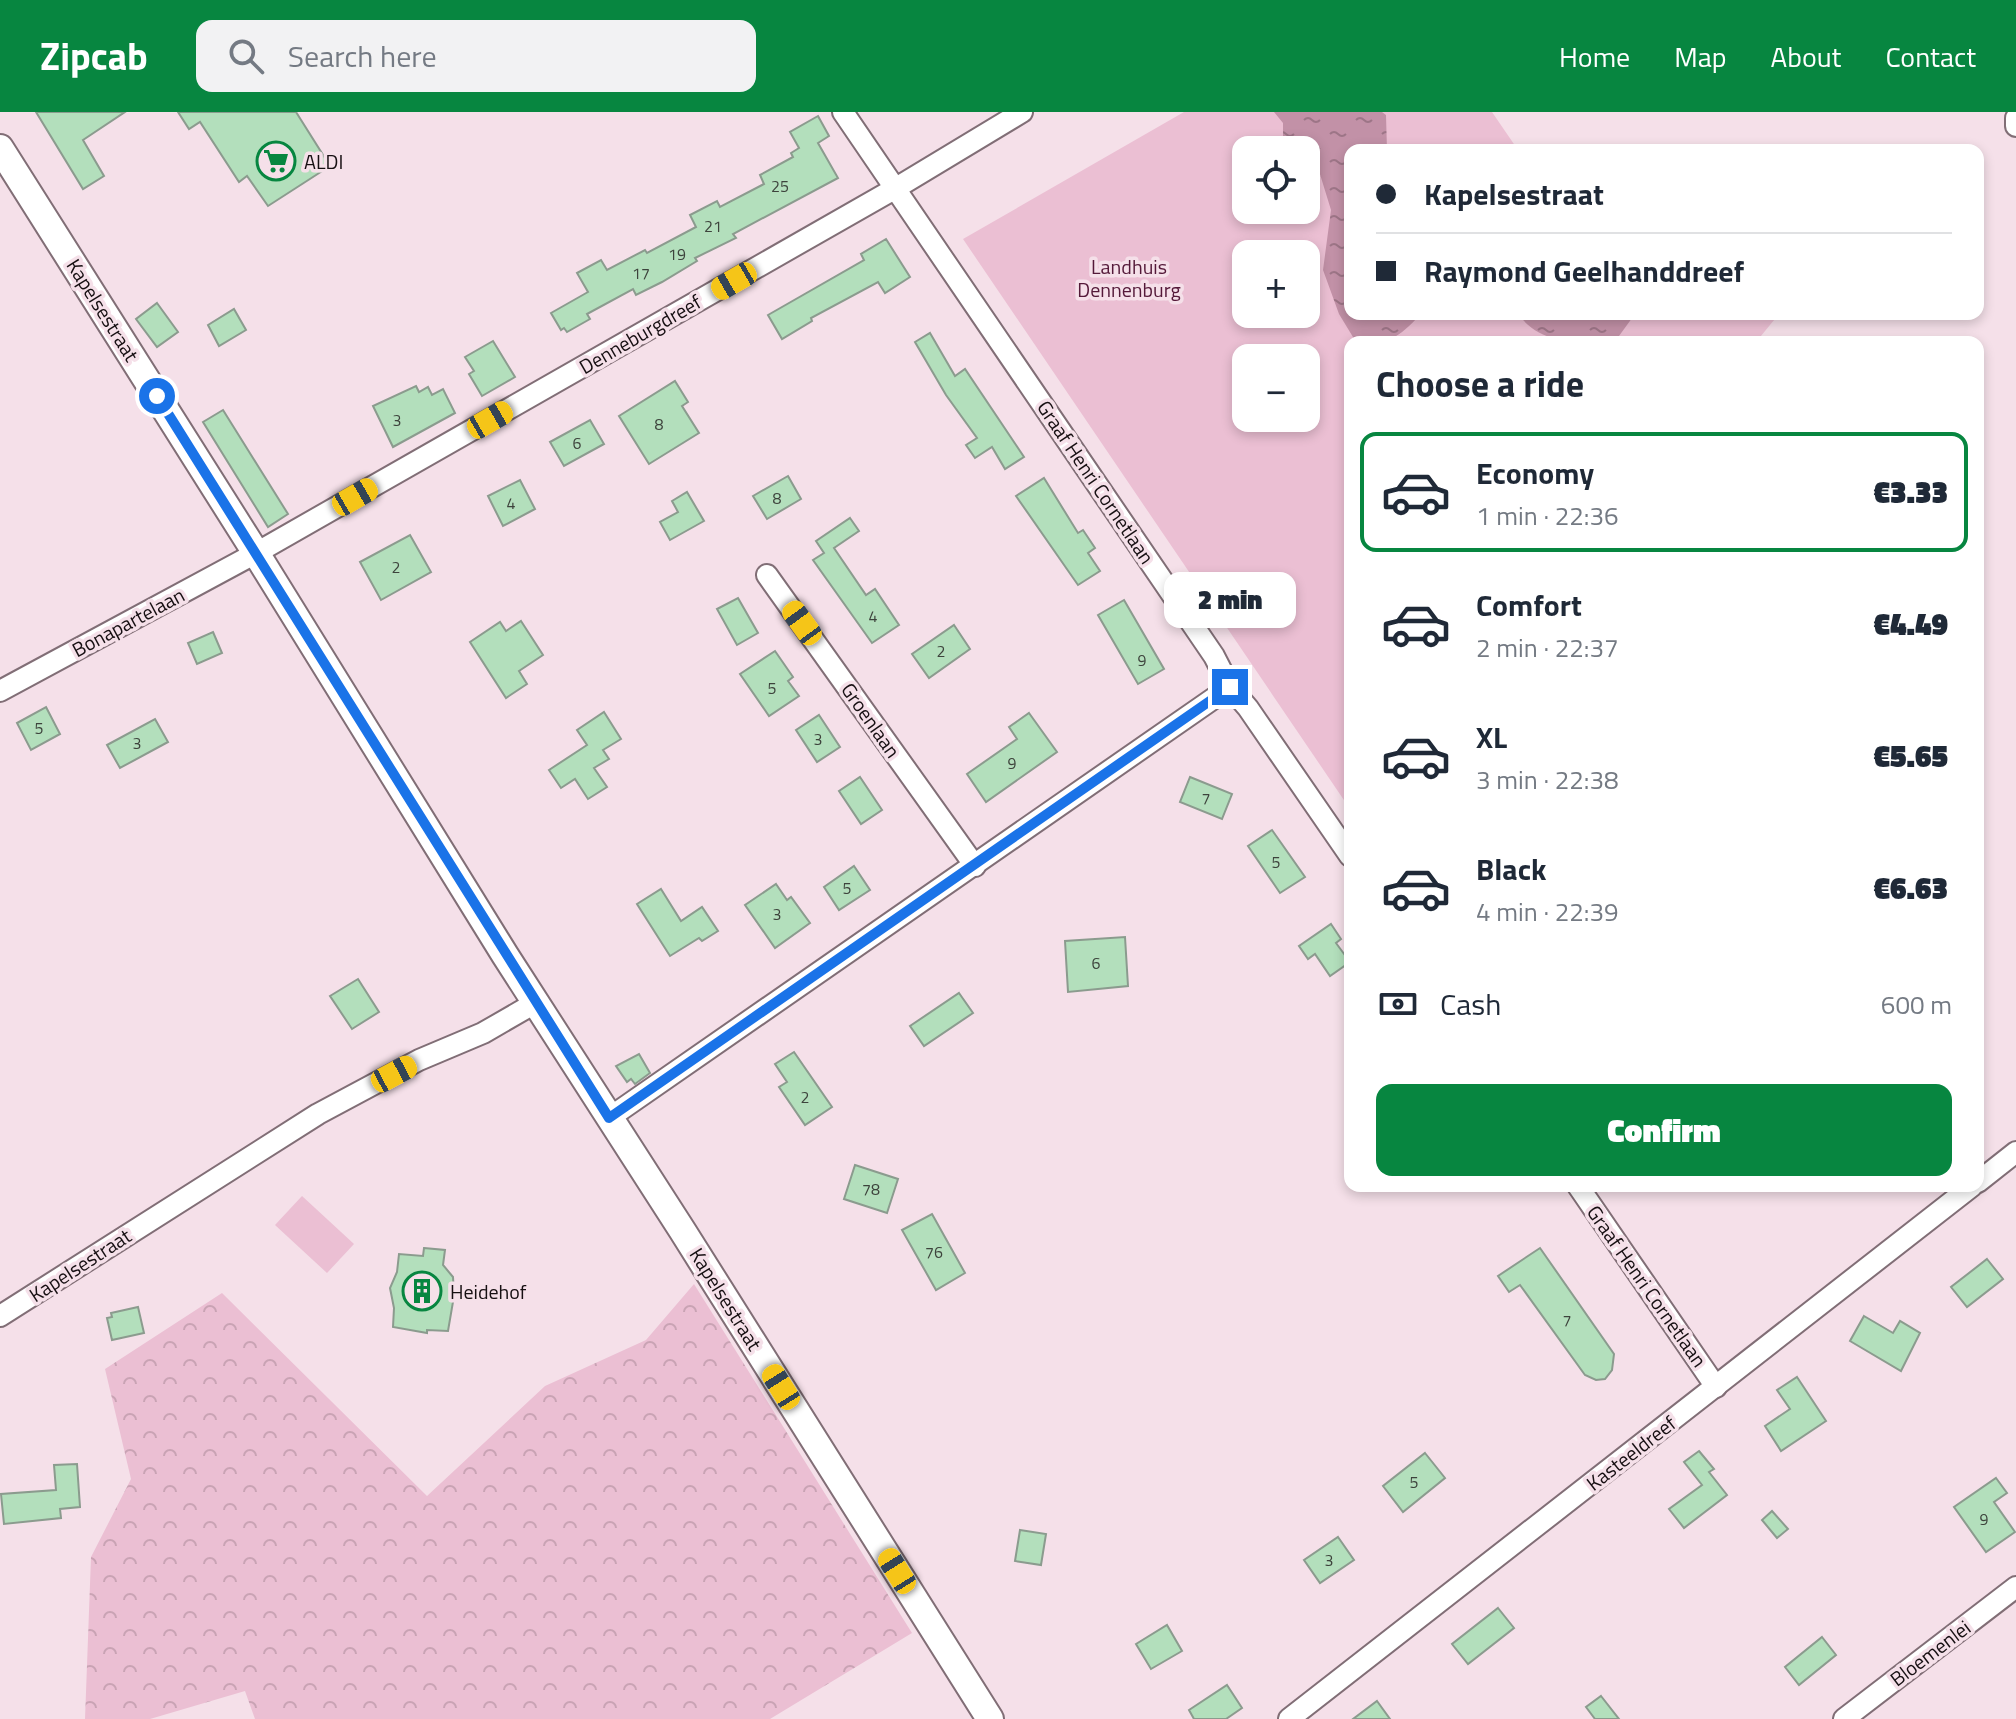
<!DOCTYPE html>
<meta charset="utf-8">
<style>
:root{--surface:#fff;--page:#f2f2f3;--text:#1f2937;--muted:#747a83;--line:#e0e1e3;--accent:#078640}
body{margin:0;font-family:"Titillium Web",sans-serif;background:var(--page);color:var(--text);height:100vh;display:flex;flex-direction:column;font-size:30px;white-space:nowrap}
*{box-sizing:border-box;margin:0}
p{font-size:26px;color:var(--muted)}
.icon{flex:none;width:44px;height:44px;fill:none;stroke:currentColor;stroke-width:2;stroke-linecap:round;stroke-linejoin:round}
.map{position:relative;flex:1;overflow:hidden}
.drawer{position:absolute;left:1344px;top:224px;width:640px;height:856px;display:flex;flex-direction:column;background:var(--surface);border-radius:16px;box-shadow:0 4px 12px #0003}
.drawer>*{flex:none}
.top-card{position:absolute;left:1344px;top:32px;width:640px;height:176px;border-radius:16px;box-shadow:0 4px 12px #0003;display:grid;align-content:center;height:176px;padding:0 32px;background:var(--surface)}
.controls{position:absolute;left:1232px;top:24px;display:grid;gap:16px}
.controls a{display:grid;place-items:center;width:88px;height:88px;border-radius:16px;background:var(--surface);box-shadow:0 4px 12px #0003;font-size:40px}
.end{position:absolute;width:36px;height:36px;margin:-18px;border:10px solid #1a73e8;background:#fff;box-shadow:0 0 0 4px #fff}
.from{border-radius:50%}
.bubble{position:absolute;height:56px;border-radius:16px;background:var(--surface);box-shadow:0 4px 12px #0003;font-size:26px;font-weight:800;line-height:56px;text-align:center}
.car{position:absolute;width:24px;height:48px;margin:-24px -12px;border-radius:10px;box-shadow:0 0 6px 2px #0007;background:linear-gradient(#f5c518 24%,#345 0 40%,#f5c518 0 76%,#345 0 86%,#f5c518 0)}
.top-card b{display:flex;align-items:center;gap:28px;height:76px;font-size:30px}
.top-card b+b{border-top:2px solid var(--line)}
.top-card i{width:20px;height:20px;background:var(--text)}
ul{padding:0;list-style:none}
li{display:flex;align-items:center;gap:24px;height:120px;margin:0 16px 12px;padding:0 16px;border:4px solid transparent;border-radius:16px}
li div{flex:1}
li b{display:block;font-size:30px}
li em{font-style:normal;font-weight:800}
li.active{border-color:var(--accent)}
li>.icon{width:72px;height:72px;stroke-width:1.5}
h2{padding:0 32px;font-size:36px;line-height:96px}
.pay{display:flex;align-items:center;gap:20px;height:88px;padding:0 32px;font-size:30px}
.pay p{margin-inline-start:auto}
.cta{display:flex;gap:16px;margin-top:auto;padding:16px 32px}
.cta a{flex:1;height:92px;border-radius:16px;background:var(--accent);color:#fff;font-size:32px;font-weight:800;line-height:92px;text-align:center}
header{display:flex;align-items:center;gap:48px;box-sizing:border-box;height:112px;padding:0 40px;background:var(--accent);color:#fff}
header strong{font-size:38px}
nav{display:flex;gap:44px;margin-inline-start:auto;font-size:28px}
.search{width:560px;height:72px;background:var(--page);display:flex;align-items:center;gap:20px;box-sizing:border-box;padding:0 28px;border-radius:16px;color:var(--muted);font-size:30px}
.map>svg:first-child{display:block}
.green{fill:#ebbfd3;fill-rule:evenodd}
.forest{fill:url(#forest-crowns)}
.water{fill:url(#water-ripples)}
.building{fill:#b3dfbc;stroke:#8b9b8e;stroke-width:2}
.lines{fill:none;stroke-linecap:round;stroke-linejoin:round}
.minor-casing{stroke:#816e76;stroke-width:24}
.major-casing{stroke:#816e76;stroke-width:30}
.minor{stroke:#fff;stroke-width:20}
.major{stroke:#fff;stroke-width:26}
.route{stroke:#1a73e8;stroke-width:10}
.labels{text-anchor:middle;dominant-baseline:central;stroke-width:7;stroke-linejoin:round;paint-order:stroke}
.number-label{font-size:16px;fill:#3d433c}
.poi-label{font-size:20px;fill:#160f12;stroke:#f5e0e9;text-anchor:start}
.park-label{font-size:20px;fill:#541939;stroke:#f5e0e9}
.street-label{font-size:20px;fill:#160f12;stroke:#f5e0e9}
</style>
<header>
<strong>Zipcab</strong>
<div class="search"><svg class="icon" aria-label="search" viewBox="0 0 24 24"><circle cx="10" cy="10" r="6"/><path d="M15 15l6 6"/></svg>Search here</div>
<nav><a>Home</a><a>Map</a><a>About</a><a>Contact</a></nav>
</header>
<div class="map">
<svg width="2016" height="1607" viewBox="0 0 2016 1607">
<defs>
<pattern id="forest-crowns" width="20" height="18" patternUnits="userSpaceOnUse" patternTransform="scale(2)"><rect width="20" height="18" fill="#ebbfd3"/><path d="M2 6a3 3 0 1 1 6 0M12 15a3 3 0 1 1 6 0" fill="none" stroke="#c9a3b4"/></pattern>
<pattern id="water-ripples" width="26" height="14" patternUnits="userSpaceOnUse" patternTransform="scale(2)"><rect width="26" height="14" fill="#c291a7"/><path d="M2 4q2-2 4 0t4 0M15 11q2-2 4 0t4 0" fill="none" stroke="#9d7587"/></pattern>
</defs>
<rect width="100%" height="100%" fill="#f5e0e9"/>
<!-- green -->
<g class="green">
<path d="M1184,0H1492L1518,38H1350V202H1779L1756,230H1350V697L963,127ZM1246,38H1306V98H1246ZM1246,142H1306V202H1246ZM1246,246H1306V306H1246Z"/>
<polygon points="302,1084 354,1132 327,1161 275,1113"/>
</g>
<!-- forest -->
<polygon class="forest" points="694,1172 912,1521 770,1607 255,1607 245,1579 150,1607 85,1607 91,1445 131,1367 105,1257 222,1181 427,1384 545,1274 646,1228"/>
<!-- water -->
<g class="water">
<path d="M1274,0H1382L1386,3L1387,38H1350V202H1421C1396,228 1392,230 1356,230L1339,202L1323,158L1331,98L1319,59L1306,49V38H1292L1283,31V11Z"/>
<path d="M1518,202H1635L1619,224V230C1583,230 1542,235 1518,202Z"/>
</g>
<!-- building -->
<g class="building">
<polygon points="36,0 125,0 83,28 104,64 83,77"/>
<polygon points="178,0 296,0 330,54 268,94 247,64 239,70 200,10 189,17"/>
<polygon points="818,4 829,24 818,31 838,66 733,122 736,126 695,146 697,149 662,170 636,183 633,177 587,202 590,207 567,220 564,216 561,218 551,201 588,180 577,161 601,148 607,158 645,138 647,141 696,115 690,103 717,89 720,95 764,72 760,63 793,45 791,41 799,36 790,20"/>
<polygon points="886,127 910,165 885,181 878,170 811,206 812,209 782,227 768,203 864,148 861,142"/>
<polygon points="157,191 178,220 157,235 136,207"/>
<polygon points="234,197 246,218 219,234 208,213"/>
<polygon points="930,221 955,264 965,257 1024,345 1005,357 992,335 975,346 966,333 977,326 946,283 915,230"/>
<polygon points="493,229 515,265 482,284 469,262 474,259 465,245"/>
<polygon points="675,269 688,290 682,294 699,321 649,352 619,304"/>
<polygon points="416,274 419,280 428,275 432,283 443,277 455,301 393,335 373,294"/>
<polygon points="223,298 288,402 268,415 203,310"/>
<polygon points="590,308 604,332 564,354 550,330"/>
<polygon points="788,364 801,387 767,407 753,384"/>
<polygon points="1044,366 1078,421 1083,418 1095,436 1088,441 1100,459 1078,473 1016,384"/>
<polygon points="520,368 535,397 503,414 488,384"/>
<polygon points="687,380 704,409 670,428 660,410 678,400 672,389"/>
<polygon points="850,406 859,419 834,436 866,483 875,477 899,513 872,531 813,448 824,441 816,429"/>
<polygon points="410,423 431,460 381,488 360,450"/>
<polygon points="738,486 758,521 737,533 717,497"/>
<polygon points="1124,488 1164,557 1138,572 1098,503"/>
<polygon points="521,509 543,543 519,559 527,572 506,586 470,530 500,510 506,519"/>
<polygon points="954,513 970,537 929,566 912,542"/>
<polygon points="213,520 222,541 197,552 188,531"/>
<polygon points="775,539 793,565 788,569 799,584 769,604 740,562"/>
<polygon points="46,595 60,622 31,638 17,611"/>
<polygon points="604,600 621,627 603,638 609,647 594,656 607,675 588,687 575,667 561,676 549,658 587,633 577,618"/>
<polygon points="1029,601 1057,640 986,690 967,662 1017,627 1009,615"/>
<polygon points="819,603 840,635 817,650 796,618"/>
<polygon points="155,607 168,630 120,656 107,633"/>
<polygon points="860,665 882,698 861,712 839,679"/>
<polygon points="1190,665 1232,682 1222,707 1180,690"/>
<polygon points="1272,718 1305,765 1280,781 1248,734"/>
<polygon points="854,754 870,778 839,798 824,775"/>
<polygon points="776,772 787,788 791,785 810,811 775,836 745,793"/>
<polygon points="661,777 681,809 702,795 718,819 702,829 699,826 670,844 637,792"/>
<polygon points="1331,812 1341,827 1336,831 1350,850 1330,864 1315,842 1308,847 1299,834"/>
<polygon points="1125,825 1128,874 1068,880 1065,829"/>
<polygon points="358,867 379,900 352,917 330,884"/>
<polygon points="959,881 973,901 924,934 910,914"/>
<polygon points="794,940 832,995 805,1013 779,975 787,970 775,952"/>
<polygon points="639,942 650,961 635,972 631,967 627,970 616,954"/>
<polygon points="855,1053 898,1067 887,1101 844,1087"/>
<polygon points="932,1102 965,1161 936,1178 902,1118"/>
<polygon points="424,1136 445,1138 443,1153 453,1165 454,1184 448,1219 427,1218 427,1221 393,1215 394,1196 390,1176 397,1160 399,1142 423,1144"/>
<polygon points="1540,1136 1614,1242 1612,1258 1605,1267 1596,1268 1585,1263 1520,1173 1509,1180 1498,1164"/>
<polygon points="1987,1147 2003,1167 1967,1195 1951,1175"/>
<polygon points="138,1195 144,1221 112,1228 107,1206 112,1205 111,1201"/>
<polygon points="1864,1204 1893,1221 1900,1209 1920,1221 1901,1259 1850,1229"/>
<polygon points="1797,1265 1826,1309 1781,1339 1765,1314 1790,1297 1777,1278"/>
<polygon points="1699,1339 1714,1357 1709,1360 1727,1383 1684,1416 1669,1397 1702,1373 1684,1350"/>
<polygon points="1425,1341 1445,1366 1403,1400 1383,1374"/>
<polygon points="77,1352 80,1395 60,1397 61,1406 4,1412 1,1382 56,1378 54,1353"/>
<polygon points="1996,1366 2007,1381 1994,1390 2015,1420 1986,1440 1954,1395"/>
<polygon points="1772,1399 1788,1417 1777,1426 1762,1408"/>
<polygon points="1020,1418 1046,1422 1041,1453 1015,1449"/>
<polygon points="1338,1425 1354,1448 1320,1471 1304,1448"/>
<polygon points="1498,1496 1514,1516 1468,1552 1452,1532"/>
<polygon points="1167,1513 1182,1539 1151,1557 1136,1532"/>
<polygon points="1822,1525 1836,1543 1799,1573 1785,1555"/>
<polygon points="1227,1573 1242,1596 1226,1607 1194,1607 1189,1598"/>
<polygon points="1601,1584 1619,1607 1595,1607 1586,1595"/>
<polygon points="1377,1589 1390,1607 1353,1607"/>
</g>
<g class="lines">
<defs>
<g id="minor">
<polyline points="843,0 1214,544 1230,575 1248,596 1350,744"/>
<polyline points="2016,6 2016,14"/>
<polyline points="767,463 975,754"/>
<polyline points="0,579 256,441 896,76 1022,0"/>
<polyline points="609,1006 1230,575"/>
<polyline points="1978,1070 2016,1040"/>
<polyline points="1578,1074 1716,1275"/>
<polyline points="0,1204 318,1002 419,948 483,921 535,891"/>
<polyline points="1289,1607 1972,1074"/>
<polyline points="1844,1607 2016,1475"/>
</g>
<polyline id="major" points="0,36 256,441 505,843 682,1118 990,1607"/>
</defs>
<!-- minor casing -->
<use href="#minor" class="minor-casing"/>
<!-- major casing -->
<use href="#major" class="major-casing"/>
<!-- minor -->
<use href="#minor" class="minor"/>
<!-- major -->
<use href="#major" class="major"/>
</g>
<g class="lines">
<!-- route -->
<polyline class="route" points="157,284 609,1006 1230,575"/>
</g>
<!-- icons -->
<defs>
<symbol id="supermarket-ring" viewBox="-11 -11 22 22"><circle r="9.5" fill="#f5e0e9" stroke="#078640" stroke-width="1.5"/><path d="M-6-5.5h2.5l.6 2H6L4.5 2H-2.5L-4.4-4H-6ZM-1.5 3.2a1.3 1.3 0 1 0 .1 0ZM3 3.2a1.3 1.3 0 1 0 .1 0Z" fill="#078640"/></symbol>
<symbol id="building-ring" viewBox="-11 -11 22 22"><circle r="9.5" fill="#f5e0e9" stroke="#078640" stroke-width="1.5"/><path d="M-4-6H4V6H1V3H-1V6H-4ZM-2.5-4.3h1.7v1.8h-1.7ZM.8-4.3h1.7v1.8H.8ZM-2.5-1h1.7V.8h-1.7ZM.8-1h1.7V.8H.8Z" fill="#078640"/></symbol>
</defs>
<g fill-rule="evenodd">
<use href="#supermarket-ring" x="254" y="27" width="44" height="44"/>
<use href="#building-ring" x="400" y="1157" width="44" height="44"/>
</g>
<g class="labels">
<!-- number labels -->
<g class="number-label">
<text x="780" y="74">25</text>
<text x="713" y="114">21</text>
<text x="677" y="142">19</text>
<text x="641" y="161">17</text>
<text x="397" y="308">3</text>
<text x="659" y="312">8</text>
<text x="577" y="331">6</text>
<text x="777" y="386">8</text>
<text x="511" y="391">4</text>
<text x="396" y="455">2</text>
<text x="873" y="504">4</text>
<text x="941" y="539">2</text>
<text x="1142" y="548">9</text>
<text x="772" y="576">5</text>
<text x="39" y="616">5</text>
<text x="818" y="627">3</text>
<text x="137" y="631">3</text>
<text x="1012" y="651">9</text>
<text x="1206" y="686">7</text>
<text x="1276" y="750">5</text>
<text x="847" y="776">5</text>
<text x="777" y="802">3</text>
<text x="1096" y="851">6</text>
<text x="805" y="985">2</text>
<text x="871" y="1077">78</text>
<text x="934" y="1140">76</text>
<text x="1567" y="1208">7</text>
<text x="1414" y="1370">5</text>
<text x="1984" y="1407">9</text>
<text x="1329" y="1448">3</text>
</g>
<!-- poi labels -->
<g class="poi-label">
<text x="304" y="49">ALDI</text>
<text x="450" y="1179">Heidehof</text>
</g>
<!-- park labels -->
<g class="park-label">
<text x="1129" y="154">Landhuis<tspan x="1129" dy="23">Dennenburg</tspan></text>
</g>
<!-- street labels -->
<g class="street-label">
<text transform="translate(103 198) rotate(58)">Kapelsestraat</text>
<text transform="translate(640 222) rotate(-30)">Denneburgdreef</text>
<text transform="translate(1096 370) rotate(56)">Graaf Henri Cornetlaan</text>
<text transform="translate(128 510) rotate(-28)">Bonapartelaan</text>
<text transform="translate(871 608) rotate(55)">Groenlaan</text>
<text transform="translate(80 1153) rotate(-33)">Kapelsestraat</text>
<text transform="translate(1647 1174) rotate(55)">Graaf Henri Cornetlaan</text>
<text transform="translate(726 1187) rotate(58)">Kapelsestraat</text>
<text transform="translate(1631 1341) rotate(-38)">Kasteeldreef</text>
<text transform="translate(1930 1541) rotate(-37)">Bloemenlei</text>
</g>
</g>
</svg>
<div class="controls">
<a><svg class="icon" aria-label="locate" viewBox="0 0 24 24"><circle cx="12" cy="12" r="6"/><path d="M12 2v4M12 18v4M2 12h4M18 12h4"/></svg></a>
<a>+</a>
<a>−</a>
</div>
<i class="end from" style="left:157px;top:284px"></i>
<i class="end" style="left:1230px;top:575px"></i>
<div class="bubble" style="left:1164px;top:460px;width:132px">2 min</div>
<i class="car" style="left:734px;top:169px;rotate:240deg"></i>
<i class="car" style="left:490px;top:308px;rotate:60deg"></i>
<i class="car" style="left:355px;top:385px;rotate:60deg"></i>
<i class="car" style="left:802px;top:511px;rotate:324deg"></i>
<i class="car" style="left:394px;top:962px;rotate:62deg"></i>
<i class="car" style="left:781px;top:1275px;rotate:328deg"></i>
<i class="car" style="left:897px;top:1459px;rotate:328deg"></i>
<div class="top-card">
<b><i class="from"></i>Kapelsestraat</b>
<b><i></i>Raymond Geelhanddreef</b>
</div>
<section class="drawer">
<h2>Choose a ride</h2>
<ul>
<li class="active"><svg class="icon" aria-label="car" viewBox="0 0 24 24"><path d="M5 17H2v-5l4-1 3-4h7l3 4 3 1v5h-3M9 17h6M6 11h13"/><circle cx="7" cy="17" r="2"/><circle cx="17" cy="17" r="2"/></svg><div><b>Economy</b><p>1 min · 22:36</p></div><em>€3.33</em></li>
<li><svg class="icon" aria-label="car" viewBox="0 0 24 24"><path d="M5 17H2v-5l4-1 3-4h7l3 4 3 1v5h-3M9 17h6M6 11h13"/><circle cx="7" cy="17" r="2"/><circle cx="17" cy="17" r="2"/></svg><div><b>Comfort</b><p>2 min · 22:37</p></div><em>€4.49</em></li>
<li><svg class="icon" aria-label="car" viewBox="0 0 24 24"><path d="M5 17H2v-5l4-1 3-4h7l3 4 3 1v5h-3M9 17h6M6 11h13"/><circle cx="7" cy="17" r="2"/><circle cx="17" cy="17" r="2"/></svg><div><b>XL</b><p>3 min · 22:38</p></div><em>€5.65</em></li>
<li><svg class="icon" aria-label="car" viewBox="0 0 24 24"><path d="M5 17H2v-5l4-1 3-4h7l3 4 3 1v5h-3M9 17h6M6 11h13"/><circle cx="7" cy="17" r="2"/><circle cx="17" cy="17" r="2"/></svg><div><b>Black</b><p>4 min · 22:39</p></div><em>€6.63</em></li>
</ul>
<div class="pay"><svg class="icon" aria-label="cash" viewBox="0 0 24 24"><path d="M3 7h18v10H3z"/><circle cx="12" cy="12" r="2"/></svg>Cash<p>600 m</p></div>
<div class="cta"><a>Confirm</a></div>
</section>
</div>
